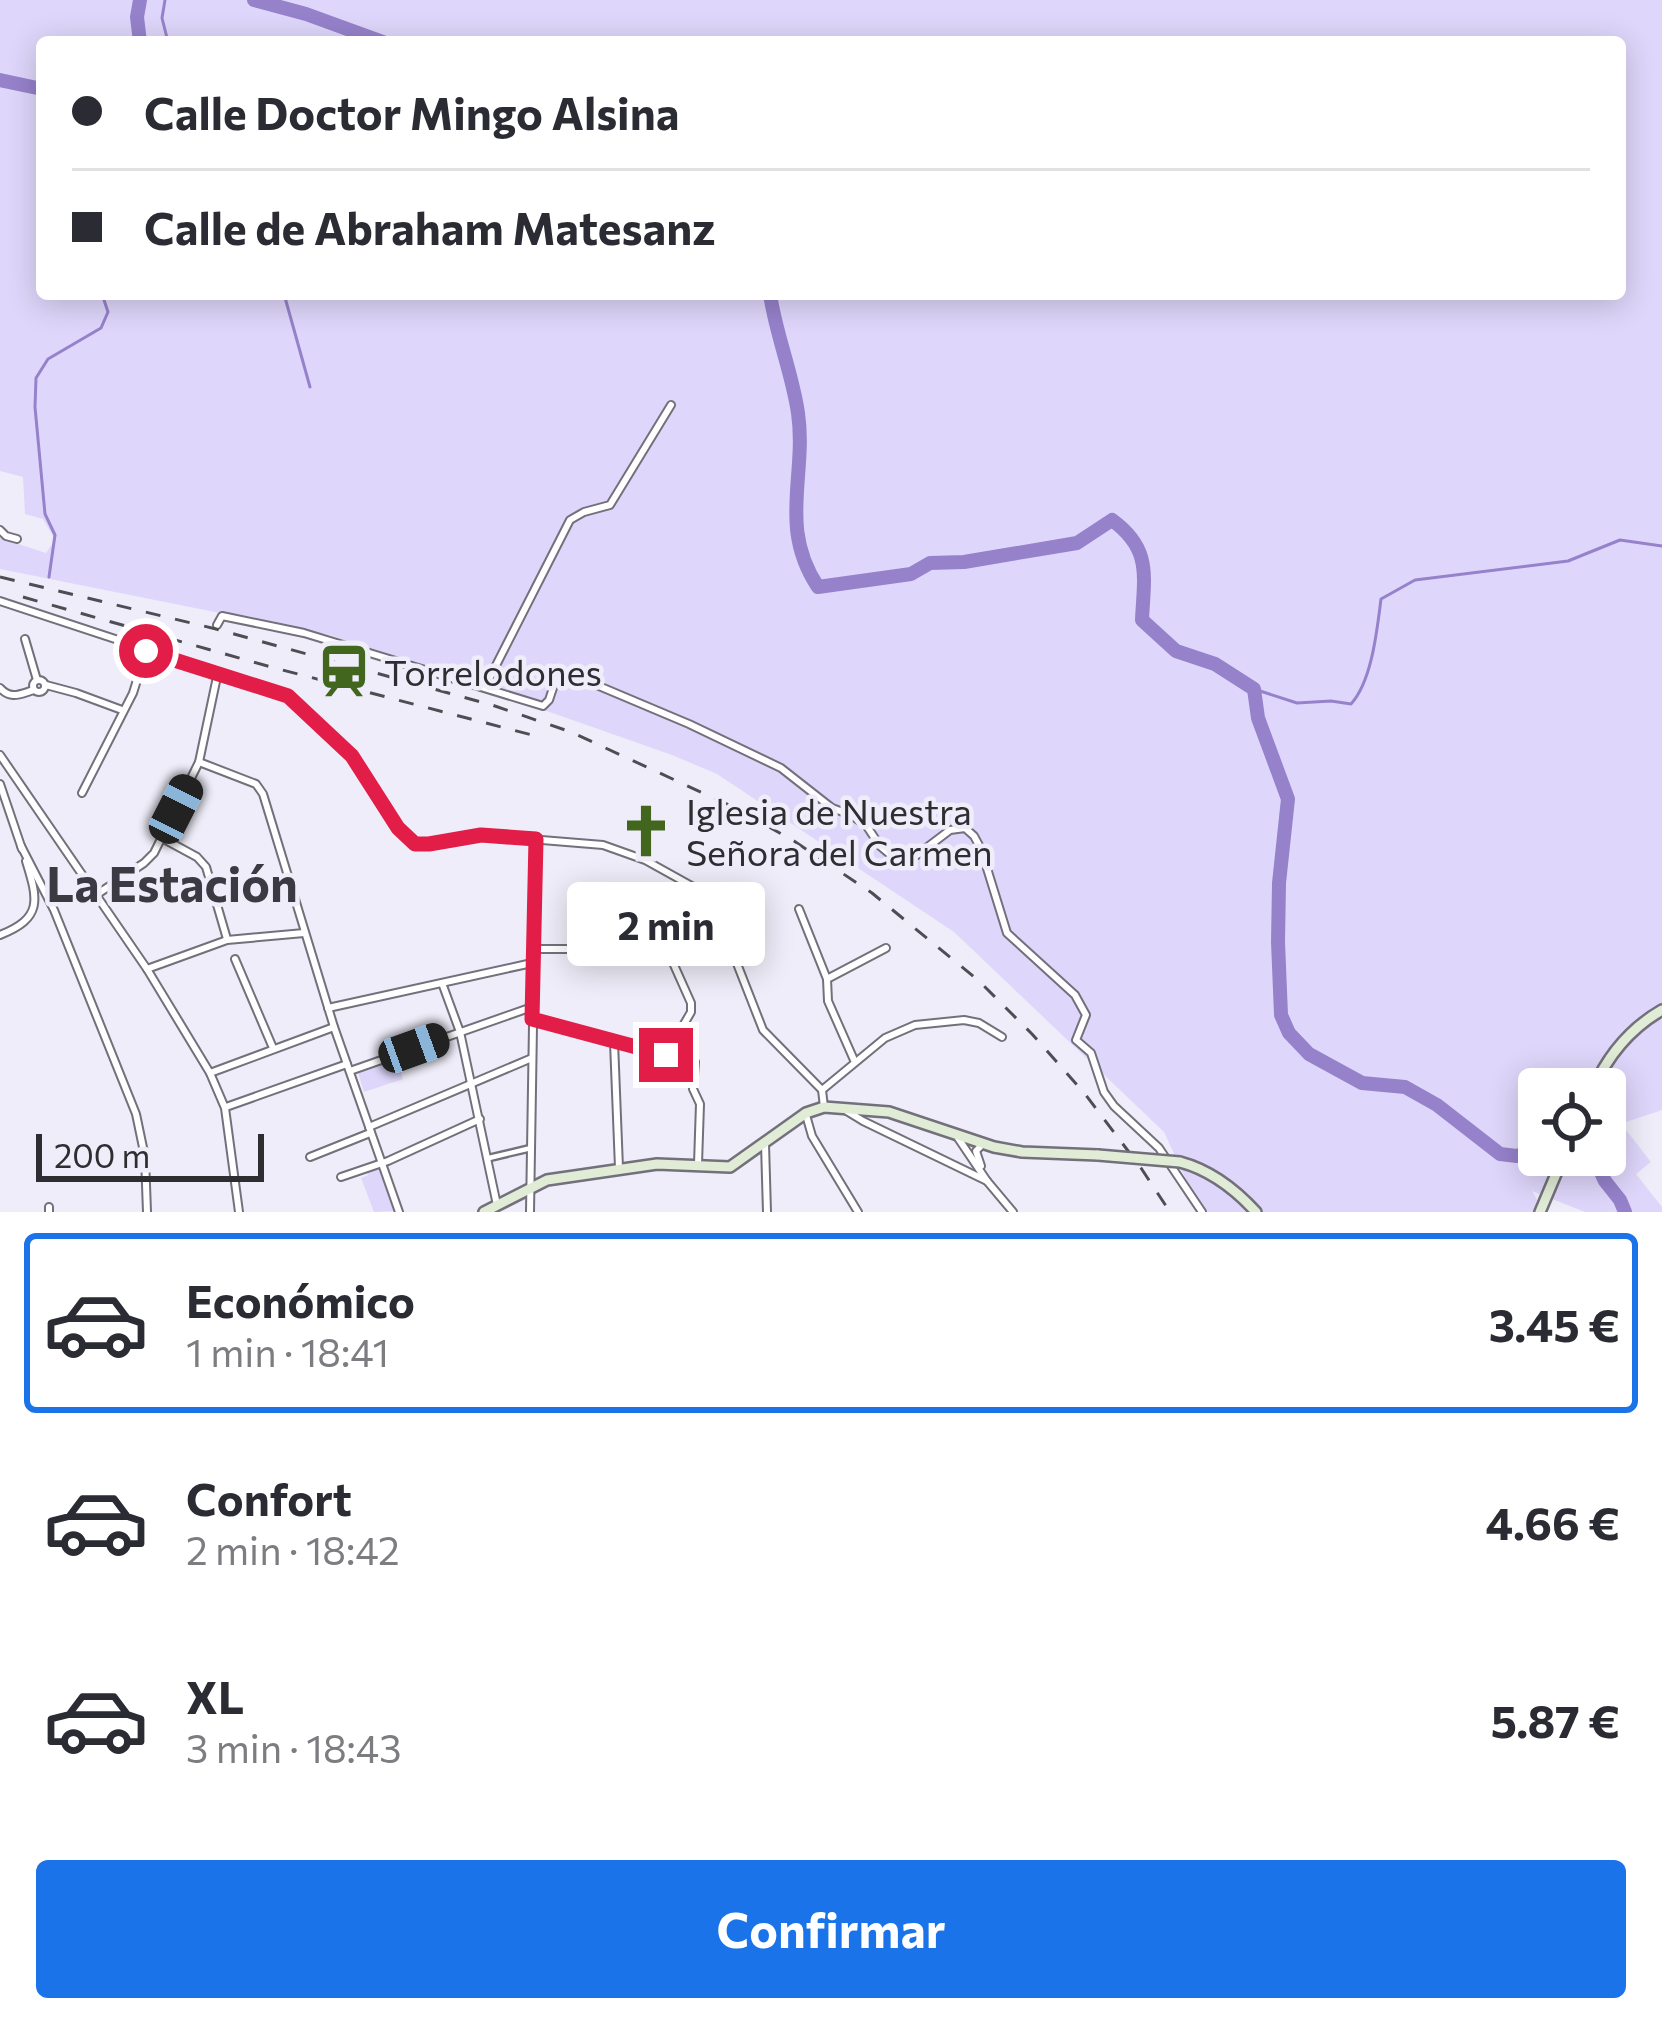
<!DOCTYPE html>
<html lang="es">
<meta charset="utf-8">
<style>
:root{--surface:#fff;--page:#f7f7f7;--text:#2b2b33;--muted:#7c7c81;--line:#e1e1e2;--accent:#1a73e8}
body{margin:0;font-family:Commissioner,sans-serif;background:var(--page);color:var(--text);height:100vh;display:flex;flex-direction:column;font-size:45px;white-space:nowrap}
*{box-sizing:border-box;margin:0}
p{font-size:39px;color:var(--muted)}
.icon{flex:none;width:66px;height:66px;fill:none;stroke:currentColor;stroke-width:2;stroke-linecap:round;stroke-linejoin:round}
.map{position:relative;height:1212px;overflow:hidden}
.side{display:flex;flex-direction:column;background:var(--surface);flex:1}
.side>*{flex:none}
.top-card{position:absolute;left:36px;top:36px;width:1590px;height:264px;border-radius:12px;box-shadow:0 6px 30px #0003;display:grid;align-content:center;height:264px;padding:0 36px;background:var(--surface)}
.tools{position:absolute;left:1518px;top:1068px;display:grid;gap:24px}
.tools a{display:grid;place-items:center;width:108px;height:108px;border-radius:12px;background:var(--surface);box-shadow:0 6px 30px #0003;font-size:60px}
.scale{position:absolute;left:36px;bottom:30px;width:228px;box-sizing:border-box;padding-left:12px;border:6px solid #2e2d31;border-top:0;font-size:33px;line-height:42px;white-space:nowrap;color:#2e2d31;-webkit-text-stroke:9px #efedf9;paint-order:stroke}
.end{position:absolute;width:54px;height:54px;margin:-27px;border:15px solid #e11d48;background:#fff;box-shadow:0 0 0 6px #fff}
.from{border-radius:50%}
.bubble{position:absolute;height:84px;border-radius:12px;background:var(--surface);box-shadow:0 6px 30px #0003;font-size:39px;font-weight:700;line-height:84px;text-align:center}
.car{position:absolute;width:36px;height:72px;margin:-36px -18px;border-radius:15px;box-shadow:0 0 9px 3px #0007;background:linear-gradient(#222 24%,#8ab4d8 0 40%,#222 0 76%,#8ab4d8 0 86%,#222 0)}
.top-card b{display:flex;align-items:center;gap:42px;height:114px;font-size:45px}
.top-card b+b{border-top:3px solid var(--line)}
.top-card i{width:30px;height:30px;background:var(--text)}
ul{padding:21px 0 0;list-style:none}
li{display:flex;align-items:center;gap:36px;height:180px;margin:0 24px 18px;padding:0 12px;border:6px solid transparent;border-radius:12px}
li div{flex:1}
li b{display:block;font-size:45px}
li em{font-style:normal;font-weight:700}
li.on{border-color:var(--accent)}
li>.icon{width:108px;height:108px;stroke-width:1.5}
.button{display:flex;gap:24px;margin-top:auto;padding:24px 36px}
.button a{flex:1;height:138px;border-radius:12px;background:var(--accent);color:#fff;font-size:48px;font-weight:700;line-height:138px;text-align:center}
.map>svg:first-child{display:block}
.green{fill:#dfd7fb;fill-rule:evenodd}
.lines{fill:none;stroke-linecap:round;stroke-linejoin:round}
.stream{stroke:#9682cb;stroke-width:3}
.river{stroke:#9682cb;stroke-width:14}
.pedestrian-casing{stroke:#73707b;stroke-width:9}
.minor-casing{stroke:#73707b;stroke-width:10}
.secondary-casing{stroke:#73707b;stroke-width:14}
.pedestrian{stroke:#fff;stroke-width:4.5}
.minor{stroke:#fff;stroke-width:6}
.secondary{stroke:#e1ecd7;stroke-width:9}
.rail{stroke:#4f4d53;stroke-width:3;stroke-dasharray:15 15;stroke-linecap:butt}
.secondary-bridge-casing{stroke:#73707b;stroke-width:14;stroke-linecap:butt}
.secondary-bridge{stroke:#e1ecd7;stroke-width:9}
.route{stroke:#e11d48;stroke-width:15}
.labels{text-anchor:middle;dominant-baseline:central;stroke-width:9;stroke-linejoin:round;paint-order:stroke}
.poi-label{font-size:36px;fill:#2e2d31;stroke:#efedf9;text-anchor:start}
.district-label{font-size:48px;font-weight:bold;fill:#3b3942;stroke:#efedf9}
</style>
<div class="map">
<svg width="1662" height="1212" viewBox="0 0 1662 1212">
<rect width="100%" height="100%" fill="#efedf9"/>
<!-- green -->
<g class="green">
<path d="M0,0H1662V1110L1605,1129V1089H1539V1155H1605V1134L1611,1141L1626,1130L1651,1162L1636,1174L1662,1207V1212H1585L1532,1191L1537,1200L1533,1212H1201L1164,1132L954,932L717,774L672,755L330,635L0,569V538L46,553L55,540L43,519L25,514L23,477L0,471ZM42,42H1620V294H42Z"/>
<polygon points="397,1060 403,1079 364,1092 358,1073"/>
<polygon points="377,1165 395,1211 374,1212 361,1178 368,1175 366,1170"/>
</g>
<g class="lines">
<!-- stream -->
<g class="stream">
<polyline points="165,0 162,18 168,42"/>
<polyline points="284,294 310,387"/>
<polyline points="49,577 55,535 45,514 35,407 36,378 48,359 101,328 108,312 103,297 104,294"/>
<path d="M1254,689L1297,703L1331,701L1351,704C1372,681 1377,630 1381,599L1415,580L1568,561L1620,540L1662,546"/>
</g>
<!-- river -->
<g class="river">
<polyline points="140,0 137,17 140,42"/>
<polyline points="254,0 306,14 383,42"/>
<polyline points="0,80 42,89"/>
<path d="M770,294C776,335 792,372 798,413C807,476 778,527 818,587L911,574L930,563L964,562L1077,543L1112,520C1152,549 1144,576 1142,620L1176,651L1215,664L1254,689L1258,718L1288,799L1279,883L1278,942L1281,1015L1289,1033L1309,1054L1362,1083L1405,1087L1437,1105L1500,1154L1517,1156L1539,1148"/>
<polyline points="1593,1155 1605,1181 1620,1200 1625,1212"/>
</g>
<defs>
<polyline id="pedestrian" points="489,1158 531,1148"/>
<g id="minor">
<polyline points="0,530 6,536 17,539"/>
<polyline points="0,601 288,696 352,756 398,828 415,844 429,844 481,835 603,845 645,860 699,890 716,910 763,1030 822,1090 824,1107"/>
<polyline points="217,625 222,616 304,633 543,706 549,700 556,679 568,673 689,724 781,768 832,808 851,815 866,825 880,846 893,857 903,860 917,855 950,830 965,828 974,836 981,849 1007,933 1075,995 1086,1015 1076,1040 1091,1053 1104,1092 1114,1106 1159,1148 1202,1212"/>
<polyline points="25,639 37,680"/>
<circle cx="39" cy="686" r="6"/>
<polyline points="46,685 76,693 122,710"/>
<polyline points="485,687 570,520 584,512 610,505 671,405"/>
<path d="M0,688C11,700 20,694 34,690"/>
<polyline points="0,755 147,969 210,1073 225,1108 239,1212"/>
<polyline points="199,762 256,784 263,794 334,1027 399,1212"/>
<polyline points="0,784 22,849"/>
<polyline points="82,793 133,693 146,651"/>
<polyline points="162,838 197,857 206,867 227,939"/>
<polyline points="21,846 54,910 136,1114 145,1157 147,1212"/>
<polyline points="96,895 144,863 154,853 199,762 218,672"/>
<polyline points="799,909 827,979 828,1001 854,1060"/>
<path d="M0,935C43,918 38,900 26,861"/>
<polyline points="533,949 609,949"/>
<polyline points="235,959 273,1048"/>
<polyline points="147,969 227,940 304,933"/>
<polyline points="827,979 886,948"/>
<polyline points="442,983 460,1032 497,1205"/>
<polyline points="328,1008 532,963"/>
<polyline points="532,1019 695,1062 693,1089 700,1104 698,1164"/>
<polyline points="614,1042 619,1168"/>
<polyline points="666,1055 691,1012 691,1003 670,956"/>
<polyline points="350,1071 532,1007"/>
<polyline points="210,1073 334,1027"/>
<polyline points="822,1090 885,1038 915,1025 964,1020 979,1023 1002,1037"/>
<polyline points="226,1107 347,1064"/>
<polyline points="845,1110 863,1121 987,1181"/>
<polyline points="806,1115 812,1136 858,1212"/>
<polyline points="369,1127 532,1058"/>
<polyline points="958,1138 987,1181 1013,1212"/>
<polyline points="765,1144 767,1212"/>
<polyline points="310,1157 370,1133"/>
<polyline points="981,1166 976,1151 983,1144"/>
<polyline points="341,1177 388,1161 480,1119"/>
<polyline points="49,1207 49,1212"/>
<polyline points="530,1212 536,839"/>
</g>
<g id="secondary">
<path d="M1593,1089C1608,1055 1629,1029 1662,1010"/>
<path d="M1180,1162C1210,1170 1235,1189 1256,1212"/>
<polyline points="484,1212 547,1180 657,1164 730,1167 806,1113 824,1107 889,1112 994,1147 1022,1152 1098,1155"/>
<polyline points="1540,1212 1564,1155"/>
</g>
</defs>
<!-- pedestrian casing -->
<use href="#pedestrian" class="pedestrian-casing"/>
<!-- minor casing -->
<use href="#minor" class="minor-casing"/>
<!-- secondary casing -->
<use href="#secondary" class="secondary-casing"/>
<!-- pedestrian -->
<use href="#pedestrian" class="pedestrian"/>
<!-- minor -->
<use href="#minor" class="minor"/>
<!-- secondary -->
<use href="#secondary" class="secondary"/>
<!-- rail -->
<g class="rail">
<polyline points="0,577 216,629 492,705 571,732 733,807 794,841 872,893 979,981 1032,1034 1085,1094 1141,1168 1170,1212"/>
<polyline points="23,597 271,667 532,735"/>
</g>
<defs>
<polyline id="secondary-bridge" points="1098,1155 1180,1162"/>
</defs>
<!-- secondary-bridge casing -->
<use href="#secondary-bridge" class="secondary-bridge-casing"/>
<!-- secondary-bridge -->
<use href="#secondary-bridge" class="secondary-bridge"/>
</g>
<g class="lines">
<!-- route -->
<polyline class="route" points="146,651 288,696 352,756 398,828 415,844 429,844 481,835 536,839 532,1019 666,1055"/>
</g>
<!-- icons -->
<defs>
<symbol id="station-bare" viewBox="-9 -9 18 18"><path d="M-3-6H3Q5-6 5-4V2Q5 4 3 4L4.5 6H3L1.5 4h-3L-3 6H-4.5L-3 4Q-5 4-5 2V-4Q-5-6-3-6ZM-3.5-4v3h7v-3ZM-3.5 1v1.5H-2V1ZM2 1v1.5H3.5V1Z" fill="#43661e" stroke="#efedf9" stroke-width="2.5" paint-order="stroke"/></symbol>
<symbol id="church-bare" viewBox="-9 -9 18 18"><path d="M-1.2-6h2.4v3.5h3.3v2.4h-3.3V6h-2.4V-.1h-3.3v-2.4h3.3Z" fill="#43661e" stroke="#efedf9" stroke-width="2.5" paint-order="stroke"/></symbol>
</defs>
<g fill-rule="evenodd">
<use href="#station-bare" x="306" y="633" width="76" height="76"/>
<use href="#church-bare" x="608" y="793" width="76" height="76"/>
</g>
<g class="labels">
<!-- poi labels -->
<g class="poi-label">
<text x="384" y="671">Torrelodones</text>
<text x="686" y="810">Iglesia de Nuestra<tspan x="686" dy="41">Señora del Carmen</tspan></text>
</g>
<!-- district labels -->
<g class="district-label">
<text x="172" y="882">La Estación</text>
</g>
</g>
</svg>
<div class="tools">
<a><svg class="icon" aria-label="locate" viewBox="0 0 24 24"><circle cx="12" cy="12" r="6"/><path d="M12 2v4M12 18v4M2 12h4M18 12h4"/></svg></a>
</div>
<div class="scale">200 m</div>
<i class="end from" style="left:146px;top:651px"></i>
<i class="end" style="left:666px;top:1055px"></i>
<div class="bubble" style="left:567px;top:882px;width:198px">2 min</div>
<i class="car" style="left:176px;top:809px;rotate:27deg"></i>
<i class="car" style="left:414px;top:1048px;rotate:70deg"></i>
<div class="top-card">
<b><i class="from"></i>Calle Doctor Mingo Alsina</b>
<b><i></i>Calle de Abraham Matesanz</b>
</div>
</div>
<section class="side">
<ul>
<li class="on"><svg class="icon" aria-label="car" viewBox="0 0 24 24"><path d="M5 17H2v-5l4-1 3-4h7l3 4 3 1v5h-3M9 17h6M6 11h13"/><circle cx="7" cy="17" r="2"/><circle cx="17" cy="17" r="2"/></svg><div><b>Económico</b><p>1 min · 18:41</p></div><em>3.45 €</em></li>
<li><svg class="icon" aria-label="car" viewBox="0 0 24 24"><path d="M5 17H2v-5l4-1 3-4h7l3 4 3 1v5h-3M9 17h6M6 11h13"/><circle cx="7" cy="17" r="2"/><circle cx="17" cy="17" r="2"/></svg><div><b>Confort</b><p>2 min · 18:42</p></div><em>4.66 €</em></li>
<li><svg class="icon" aria-label="car" viewBox="0 0 24 24"><path d="M5 17H2v-5l4-1 3-4h7l3 4 3 1v5h-3M9 17h6M6 11h13"/><circle cx="7" cy="17" r="2"/><circle cx="17" cy="17" r="2"/></svg><div><b>XL</b><p>3 min · 18:43</p></div><em>5.87 €</em></li>
</ul>
<div class="button"><a>Confirmar</a></div>
</section>
